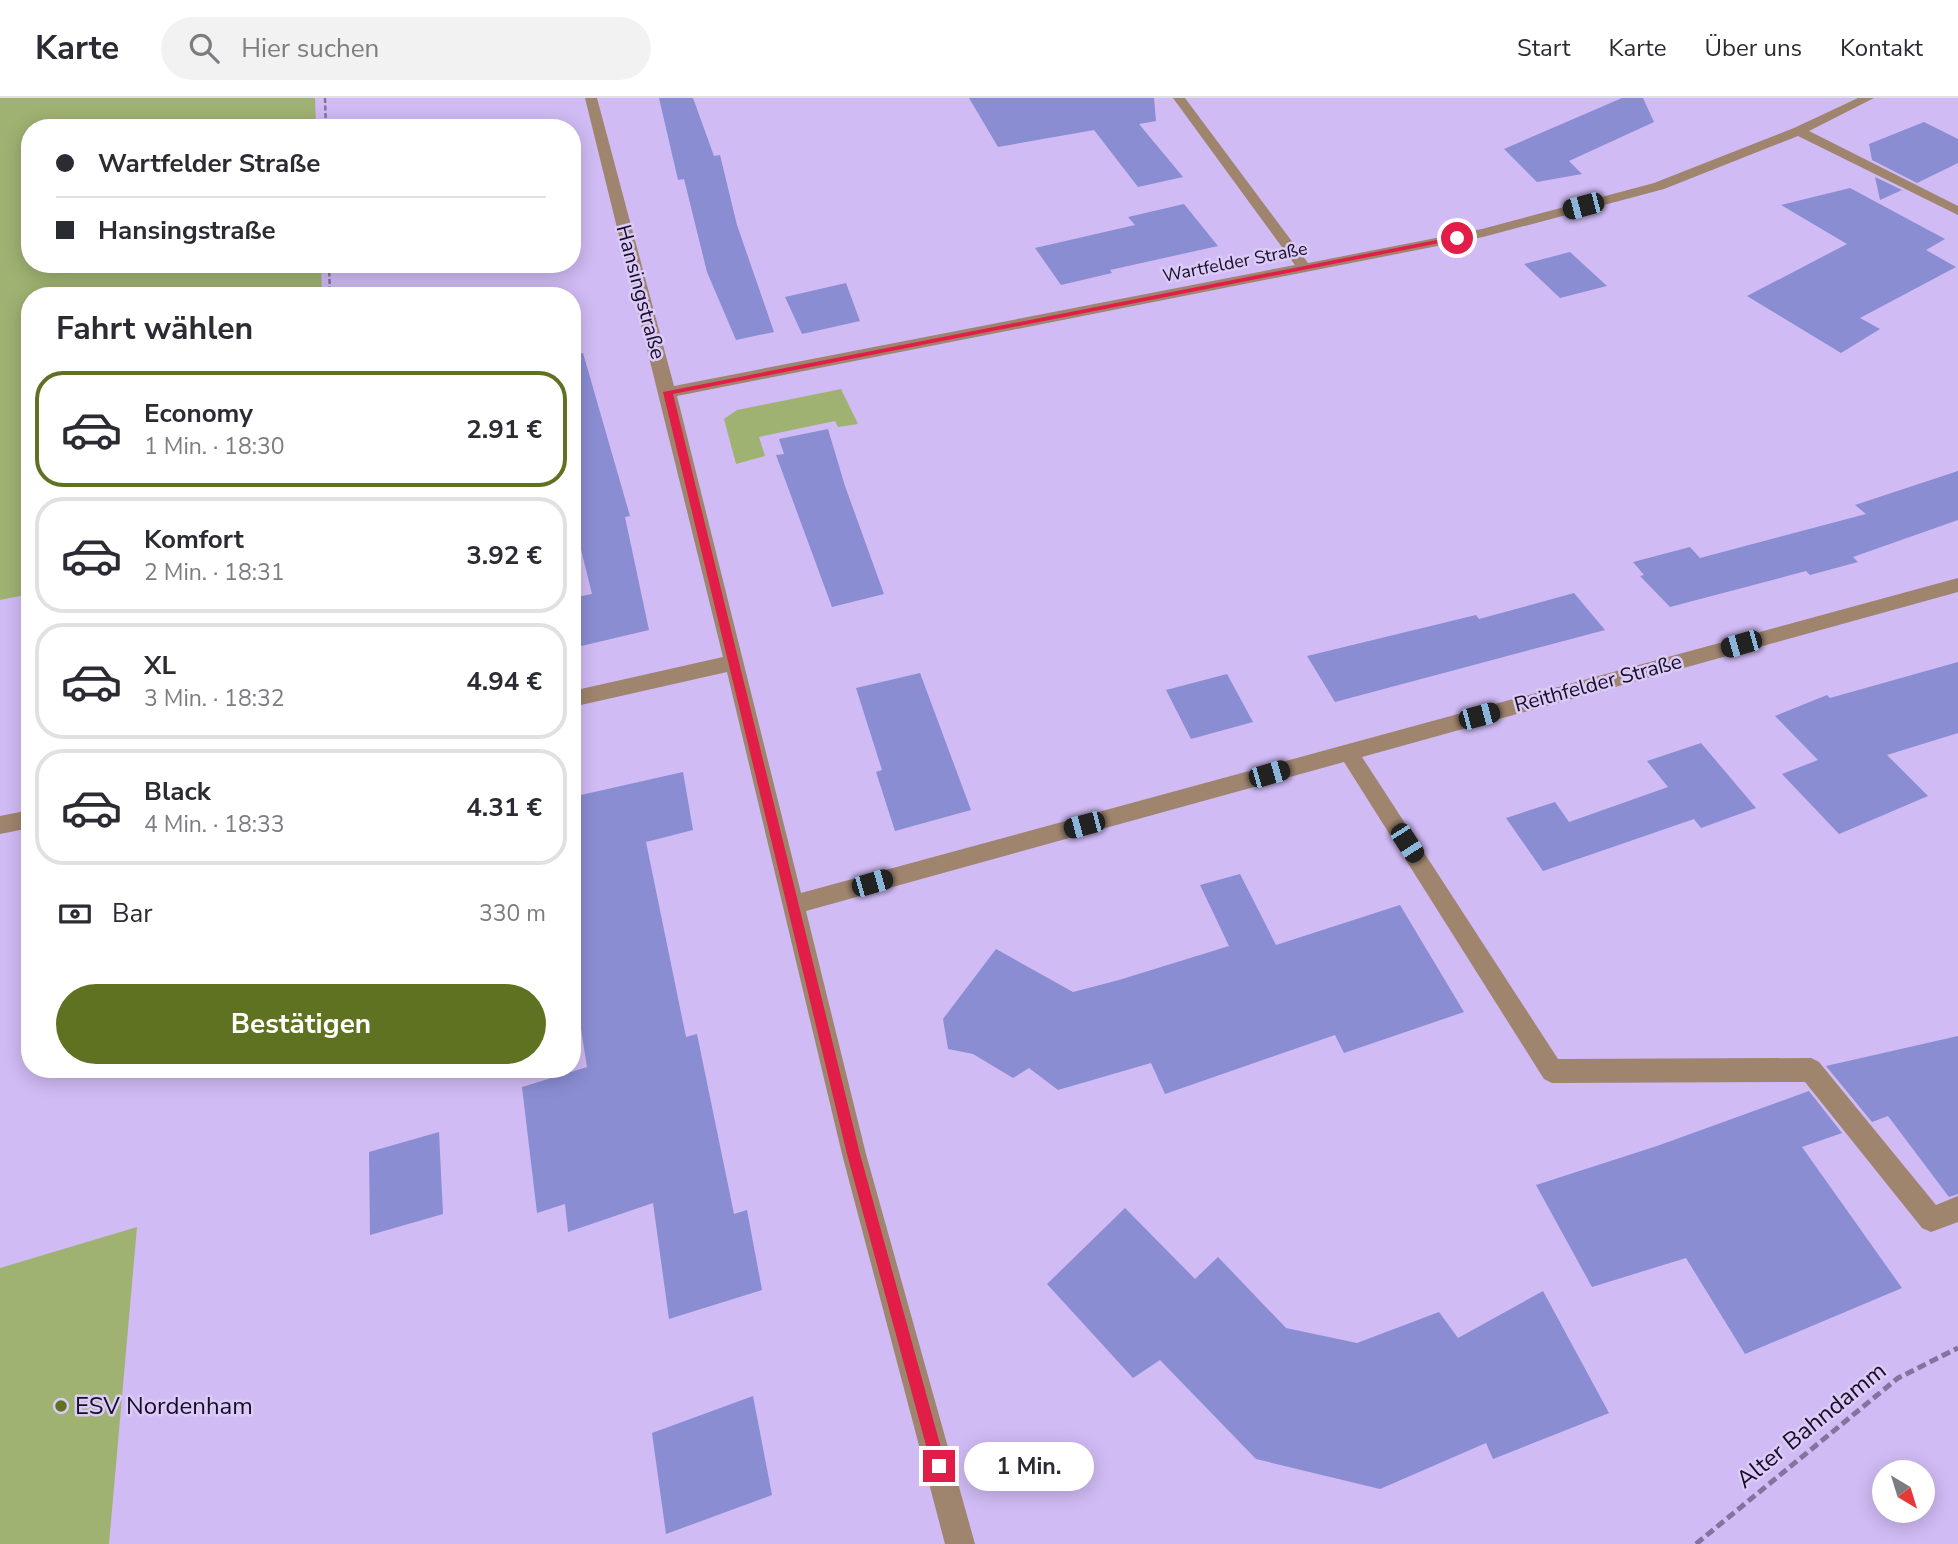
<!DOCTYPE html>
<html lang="de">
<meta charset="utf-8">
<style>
:root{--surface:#fff;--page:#f2f2f3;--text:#2b2b33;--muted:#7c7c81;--line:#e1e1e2;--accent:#5f7221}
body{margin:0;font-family:"Nunito Sans",sans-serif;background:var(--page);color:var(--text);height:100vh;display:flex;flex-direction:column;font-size:26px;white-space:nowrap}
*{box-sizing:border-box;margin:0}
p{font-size:23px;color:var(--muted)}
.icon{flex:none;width:38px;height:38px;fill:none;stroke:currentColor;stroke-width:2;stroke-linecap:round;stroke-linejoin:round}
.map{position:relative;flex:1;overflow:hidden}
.side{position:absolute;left:21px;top:189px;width:560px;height:791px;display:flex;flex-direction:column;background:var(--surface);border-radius:28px;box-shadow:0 4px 18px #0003}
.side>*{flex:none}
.banner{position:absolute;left:21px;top:21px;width:560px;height:154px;border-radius:28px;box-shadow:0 4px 18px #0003;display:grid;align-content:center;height:154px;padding:0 35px;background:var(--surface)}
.needle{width:46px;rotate:142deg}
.buttons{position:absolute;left:1872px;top:1362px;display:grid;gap:14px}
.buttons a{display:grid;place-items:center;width:63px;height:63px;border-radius:50%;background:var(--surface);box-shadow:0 4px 18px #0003;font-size:35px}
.end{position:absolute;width:32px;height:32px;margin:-16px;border:9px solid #e11d48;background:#fff;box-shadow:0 0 0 4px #fff}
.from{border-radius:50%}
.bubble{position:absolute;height:49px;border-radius:24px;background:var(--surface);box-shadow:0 4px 18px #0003;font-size:23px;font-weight:700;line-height:49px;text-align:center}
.car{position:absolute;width:21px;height:42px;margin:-21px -10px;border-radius:9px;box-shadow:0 0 5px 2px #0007;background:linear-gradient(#222 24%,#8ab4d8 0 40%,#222 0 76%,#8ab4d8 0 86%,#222 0)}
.banner b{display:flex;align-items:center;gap:24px;height:66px;font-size:26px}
.banner b+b{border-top:2px solid var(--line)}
.banner i{width:18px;height:18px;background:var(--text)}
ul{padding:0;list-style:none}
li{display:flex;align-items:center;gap:21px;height:116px;margin:0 14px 10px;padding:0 21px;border:4px solid var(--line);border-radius:28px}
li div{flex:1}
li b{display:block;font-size:26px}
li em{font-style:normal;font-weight:700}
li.selected{border-color:var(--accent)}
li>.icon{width:63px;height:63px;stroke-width:1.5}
h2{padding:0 35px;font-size:32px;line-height:84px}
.pay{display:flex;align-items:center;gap:18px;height:77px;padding:0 35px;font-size:26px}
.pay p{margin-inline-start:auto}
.action{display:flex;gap:14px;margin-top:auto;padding:14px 35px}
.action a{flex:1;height:80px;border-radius:42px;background:var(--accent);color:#fff;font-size:28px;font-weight:700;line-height:80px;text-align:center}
header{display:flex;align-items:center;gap:42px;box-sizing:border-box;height:98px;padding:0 35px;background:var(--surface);border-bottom:2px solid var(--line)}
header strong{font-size:33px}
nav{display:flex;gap:38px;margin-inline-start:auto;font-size:24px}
.search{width:490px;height:63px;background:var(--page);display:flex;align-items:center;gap:18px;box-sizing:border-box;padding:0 24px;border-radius:38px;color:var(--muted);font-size:26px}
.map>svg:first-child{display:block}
.green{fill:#a0b272}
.building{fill:#8a8dd2}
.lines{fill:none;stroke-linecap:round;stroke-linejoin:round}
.path-far1{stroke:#84739f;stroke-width:2.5;stroke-dasharray:5 2.5;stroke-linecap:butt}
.path{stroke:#84739f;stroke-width:5;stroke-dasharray:9 4.5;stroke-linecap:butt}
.minor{fill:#9f846e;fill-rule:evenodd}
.route{fill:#e11d48}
.poi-dot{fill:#5f7221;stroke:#dbcbf7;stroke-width:2.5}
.labels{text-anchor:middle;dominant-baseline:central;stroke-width:5;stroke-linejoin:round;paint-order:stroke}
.far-street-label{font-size:18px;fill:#180d27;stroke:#dbcbf7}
.street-label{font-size:21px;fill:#180d27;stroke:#dbcbf7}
.near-poi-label{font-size:24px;fill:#180d27;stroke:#dbcbf7;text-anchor:start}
.near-street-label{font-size:24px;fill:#180d27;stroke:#dbcbf7}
</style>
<header>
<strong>Karte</strong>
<div class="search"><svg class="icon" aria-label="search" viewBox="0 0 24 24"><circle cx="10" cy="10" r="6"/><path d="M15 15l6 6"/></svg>Hier suchen</div>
<nav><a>Start</a><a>Karte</a><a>Über uns</a><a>Kontakt</a></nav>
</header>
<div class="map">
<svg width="1958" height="1446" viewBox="0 0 1958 1446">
<rect width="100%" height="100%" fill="#d0bbf4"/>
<!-- green -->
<g class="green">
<polygon points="0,0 315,0 316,30 30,30 30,166 321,166 322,198 30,198 30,496 0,502"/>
<polygon points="841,291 858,326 838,329 835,323 759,339 765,358 736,366 724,321 737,312"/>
<polygon points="137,1129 109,1446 0,1446 0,1170"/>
</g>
<!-- building -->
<g class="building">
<polygon points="659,0 693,0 714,58 720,57 737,127 774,234 736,242 707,174 684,81 678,82"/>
<polygon points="969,0 1154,0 1156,23 1139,26 1183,79 1138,89 1094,32 998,49"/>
<polygon points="1622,0 1643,0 1654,24 1569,63 1582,76 1537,84 1504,51"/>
<polygon points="1924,24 1958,41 1958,65 1917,85 1872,62 1869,46"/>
<polygon points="1875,79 1902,92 1880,102"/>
<polygon points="1850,90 1945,141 1926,152 1956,169 1860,220 1880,231 1841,255 1747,198 1847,146 1781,107"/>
<polygon points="1184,106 1218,148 1110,172 1112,175 1061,187 1035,150 1135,127 1128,119"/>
<polygon points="1570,154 1607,188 1560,200 1524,166"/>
<polygon points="846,185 860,223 802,236 785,199"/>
<polygon points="583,255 630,418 625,419 649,532 577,549 572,500 592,496 572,415 572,257"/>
<polygon points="828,331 845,388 884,496 832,509 776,357 784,356 779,341"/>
<polygon points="1958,373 1958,422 1853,459 1858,464 1810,477 1806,473 1670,509 1640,478 1644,477 1633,464 1690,449 1700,460 1866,416 1855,407"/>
<polygon points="1574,495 1605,532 1335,604 1307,558 1476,517 1479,521"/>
<polygon points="1958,564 1958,635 1887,657 1928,698 1839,736 1782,676 1818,662 1775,618 1827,597 1830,600"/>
<polygon points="920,575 971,712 895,733 876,674 882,672 856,590"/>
<polygon points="1227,576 1253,624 1191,641 1166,592"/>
<polygon points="1701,645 1756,710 1701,730 1694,721 1543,773 1506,720 1555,704 1569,724 1668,689 1647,663"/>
<polygon points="683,674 693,732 646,744 686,939 697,936 734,1116 747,1112 762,1192 669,1221 653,1105 568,1134 565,1106 537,1115 522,989 587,969 572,874 572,699"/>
<polygon points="1240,776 1276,847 1400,807 1464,914 1344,955 1335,937 1165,996 1151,965 1058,992 1029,970 1013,980 973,956 948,951 943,921 996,851 1073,894 1119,882 1229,848 1200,787"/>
<polygon points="1958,938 1958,1096 1949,1099 1888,1018 1872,1024 1826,968"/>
<polygon points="1809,993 1842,1035 1802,1049 1902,1190 1745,1256 1686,1160 1592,1189 1536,1087 1657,1048"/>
<polygon points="439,1034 443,1116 370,1137 369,1054"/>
<polygon points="1125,1110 1195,1181 1218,1159 1286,1230 1357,1245 1439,1214 1458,1240 1543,1193 1609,1315 1493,1361 1486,1345 1380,1391 1256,1361 1160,1262 1133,1280 1047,1186"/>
<polygon points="753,1298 772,1397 666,1436 652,1335"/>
</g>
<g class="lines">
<!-- path-far1 -->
<g class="path-far1">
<polyline points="325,0 326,30"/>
<polyline points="329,166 330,198"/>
</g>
<!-- path -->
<polyline class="path" points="1696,1446 1898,1280 1958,1250"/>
<!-- minor -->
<g class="minor">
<polygon points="585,0 597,0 674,288 1295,167 1173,0 1185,0 1308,165 1482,131 1654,85 1794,30 1858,0 1874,0 1809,33 1958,108 1958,117 1798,38 1664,91 1483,139 677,298 801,795 1958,480 1958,494 1362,659 1558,961 1811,960 1819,964 1936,1107 1958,1098 1958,1124 1931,1134 1922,1130 1805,984 1552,985 1544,981 1344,664 806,813 866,1056 975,1446 945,1446 842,1056 727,574 572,609 572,593 723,559"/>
<polygon points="30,712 30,730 0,736 0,718"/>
</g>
</g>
<!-- route -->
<polygon class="route" points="1457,138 1460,141 673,296 860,1056 946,1368 939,1376 933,1373 847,1056 663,294"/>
<!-- markers -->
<circle class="poi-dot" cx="61" cy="1308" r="7"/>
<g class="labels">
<!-- far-street labels -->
<g class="far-street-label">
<text transform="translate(1235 164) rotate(-11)">Wartfelder Straße</text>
</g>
<!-- street labels -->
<g class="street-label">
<text transform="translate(641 194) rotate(75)">Hansingstraße</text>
<text transform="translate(1598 585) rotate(-15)">Reithfelder Straße</text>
</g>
<!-- near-poi labels -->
<g class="near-poi-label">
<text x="75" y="1308">ESV Nordenham</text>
</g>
<!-- near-street labels -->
<g class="near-street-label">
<text transform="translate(1811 1327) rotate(-39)">Alter Bahndamm</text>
</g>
</g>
</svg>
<div class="buttons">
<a><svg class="needle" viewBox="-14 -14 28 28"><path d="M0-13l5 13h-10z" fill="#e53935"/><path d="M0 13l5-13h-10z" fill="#7c7c81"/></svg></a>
</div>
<i class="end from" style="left:1457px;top:140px"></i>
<i class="end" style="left:939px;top:1368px"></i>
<div class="bubble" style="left:964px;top:1344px;width:130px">1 Min.</div>
<i class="car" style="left:1583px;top:108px;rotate:255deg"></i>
<i class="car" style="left:1741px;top:546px;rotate:254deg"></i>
<i class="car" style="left:1479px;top:618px;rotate:75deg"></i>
<i class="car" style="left:1269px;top:676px;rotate:74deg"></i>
<i class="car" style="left:1084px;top:727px;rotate:255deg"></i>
<i class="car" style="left:1407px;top:745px;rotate:147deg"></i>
<i class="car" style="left:872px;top:785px;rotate:74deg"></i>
<div class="banner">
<b><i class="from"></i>Wartfelder Straße</b>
<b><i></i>Hansingstraße</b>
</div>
<section class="side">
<h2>Fahrt wählen</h2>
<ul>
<li class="selected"><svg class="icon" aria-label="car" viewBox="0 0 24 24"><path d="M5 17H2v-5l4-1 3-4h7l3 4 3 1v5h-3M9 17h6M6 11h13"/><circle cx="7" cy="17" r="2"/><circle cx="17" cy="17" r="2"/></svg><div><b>Economy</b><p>1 Min. · 18:30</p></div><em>2.91 €</em></li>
<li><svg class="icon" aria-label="car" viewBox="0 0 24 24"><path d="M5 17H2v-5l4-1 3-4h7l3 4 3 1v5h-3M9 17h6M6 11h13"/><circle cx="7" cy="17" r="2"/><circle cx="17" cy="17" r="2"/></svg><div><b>Komfort</b><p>2 Min. · 18:31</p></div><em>3.92 €</em></li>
<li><svg class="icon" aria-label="car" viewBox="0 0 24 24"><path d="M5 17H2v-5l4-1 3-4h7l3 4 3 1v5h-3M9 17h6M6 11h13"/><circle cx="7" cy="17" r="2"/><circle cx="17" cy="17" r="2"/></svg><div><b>XL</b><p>3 Min. · 18:32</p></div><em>4.94 €</em></li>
<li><svg class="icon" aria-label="car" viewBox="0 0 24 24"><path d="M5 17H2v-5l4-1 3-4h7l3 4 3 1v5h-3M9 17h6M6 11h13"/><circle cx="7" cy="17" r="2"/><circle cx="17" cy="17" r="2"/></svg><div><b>Black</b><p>4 Min. · 18:33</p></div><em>4.31 €</em></li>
</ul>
<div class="pay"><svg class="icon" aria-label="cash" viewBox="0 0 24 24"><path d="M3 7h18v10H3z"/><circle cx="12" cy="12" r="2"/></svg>Bar<p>330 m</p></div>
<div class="action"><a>Bestätigen</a></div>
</section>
</div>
